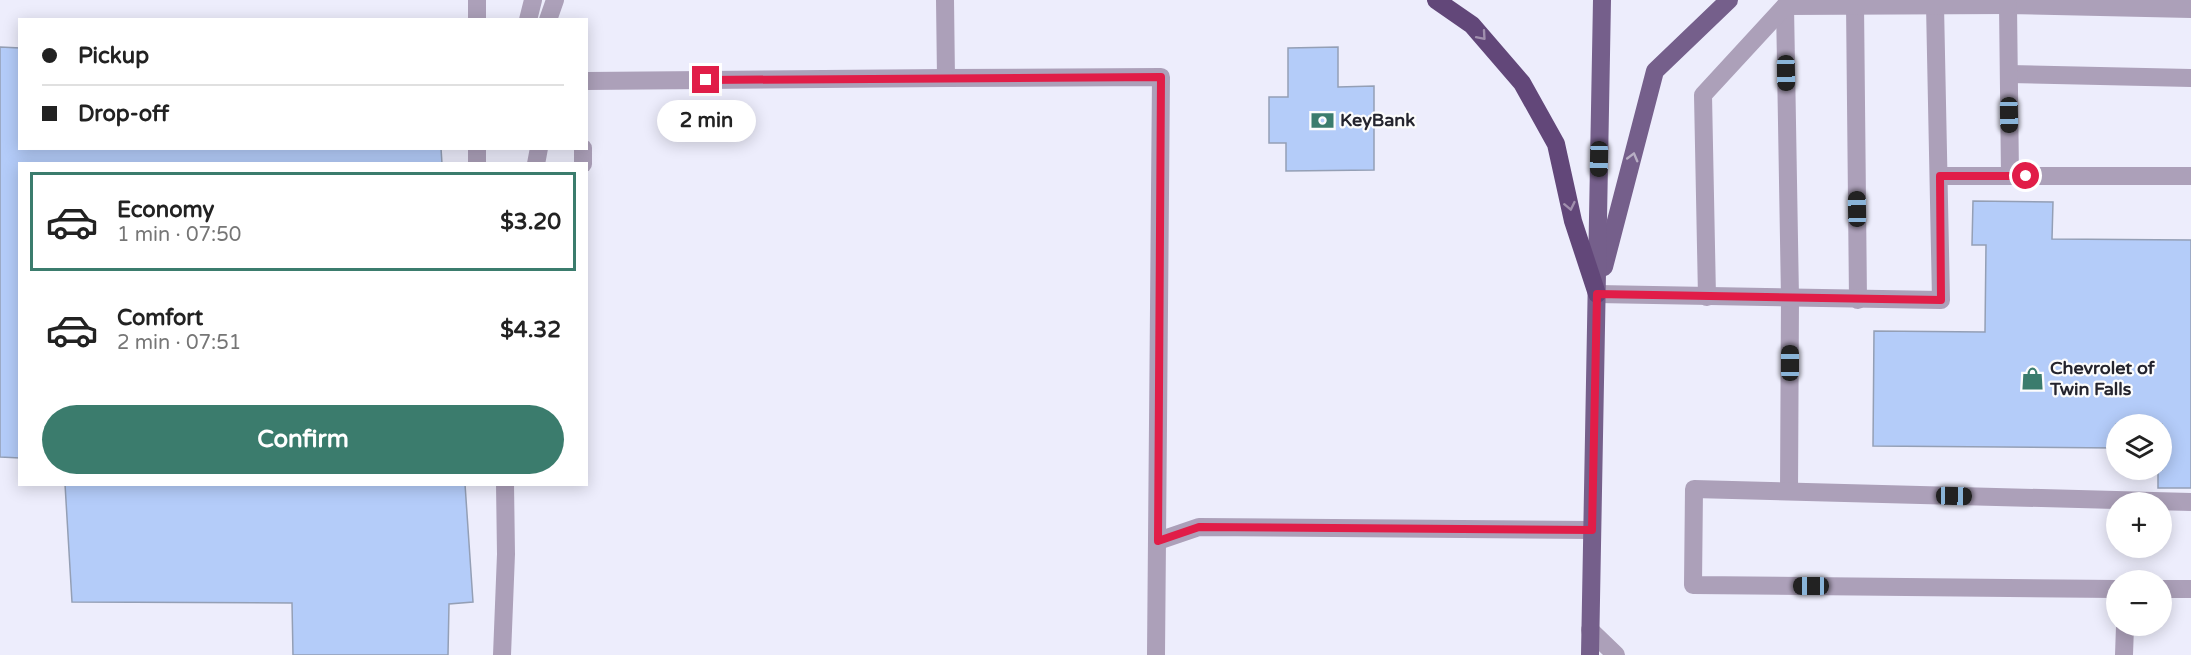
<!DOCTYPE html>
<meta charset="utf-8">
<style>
:root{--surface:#fff;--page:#f2f2f2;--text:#222;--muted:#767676;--line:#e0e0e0;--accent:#3b7c6d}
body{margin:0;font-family:"Varela Round",sans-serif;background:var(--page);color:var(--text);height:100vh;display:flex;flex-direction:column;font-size:22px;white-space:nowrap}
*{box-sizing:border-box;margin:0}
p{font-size:20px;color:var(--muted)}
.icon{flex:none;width:33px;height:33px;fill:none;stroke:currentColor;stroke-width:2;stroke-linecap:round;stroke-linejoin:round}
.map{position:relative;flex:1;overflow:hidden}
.details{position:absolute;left:18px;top:162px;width:570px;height:324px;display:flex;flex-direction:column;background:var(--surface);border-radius:0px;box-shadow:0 3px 15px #0003}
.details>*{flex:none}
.hud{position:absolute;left:18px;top:18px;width:570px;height:132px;border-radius:0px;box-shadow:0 3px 15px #0003;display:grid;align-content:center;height:132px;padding:0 24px;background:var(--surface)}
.fabs{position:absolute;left:2106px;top:414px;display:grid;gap:12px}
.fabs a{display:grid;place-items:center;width:66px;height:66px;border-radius:50%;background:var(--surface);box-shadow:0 3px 15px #0003;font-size:30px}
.end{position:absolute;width:27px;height:27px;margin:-14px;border:8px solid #e11d48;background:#fff;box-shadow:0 0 0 3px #fff}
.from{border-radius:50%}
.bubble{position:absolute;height:42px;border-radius:21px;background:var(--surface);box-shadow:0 3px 15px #0003;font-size:20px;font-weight:800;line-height:42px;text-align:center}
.car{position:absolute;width:18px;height:36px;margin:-18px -9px;border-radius:8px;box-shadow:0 0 4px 2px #0007;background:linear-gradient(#222 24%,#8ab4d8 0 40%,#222 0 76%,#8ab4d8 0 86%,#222 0)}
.hud b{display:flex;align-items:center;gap:21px;height:57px;font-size:22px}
.hud b+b{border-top:2px solid var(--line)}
.hud i{width:15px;height:15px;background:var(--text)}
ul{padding:10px 0 0;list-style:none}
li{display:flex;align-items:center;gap:18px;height:99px;margin:0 12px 9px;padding:0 12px;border:3px solid transparent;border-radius:0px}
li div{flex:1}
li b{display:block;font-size:22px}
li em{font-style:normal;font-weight:800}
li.on{border-color:var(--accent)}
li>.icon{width:54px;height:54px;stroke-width:1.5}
.cta{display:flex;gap:12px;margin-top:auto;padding:12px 24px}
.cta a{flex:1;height:69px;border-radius:36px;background:var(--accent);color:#fff;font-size:24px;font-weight:800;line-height:69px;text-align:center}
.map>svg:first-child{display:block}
.building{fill:#b4ccf9;stroke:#949fb5;stroke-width:1.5}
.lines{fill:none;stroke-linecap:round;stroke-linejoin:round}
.minor{stroke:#aca0b9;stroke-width:18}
.major{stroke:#755f8b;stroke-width:18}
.highway{stroke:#624779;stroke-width:18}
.oneway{stroke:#a08fad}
.oneway2{stroke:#b8aec4}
.route{stroke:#e11d48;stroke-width:8}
.labels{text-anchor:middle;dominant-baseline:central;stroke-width:4.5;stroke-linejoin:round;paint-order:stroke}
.poi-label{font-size:18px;font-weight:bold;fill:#24242e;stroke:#fcfcfc;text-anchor:start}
</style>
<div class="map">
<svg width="2191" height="655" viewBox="0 0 2191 655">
<rect width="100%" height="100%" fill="#ededfc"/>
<!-- building -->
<g class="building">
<polygon points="0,47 20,48 20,148 441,148 442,164 20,164 20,458 0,457"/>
<polygon points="1338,47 1338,87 1374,86 1374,170 1286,171 1286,143 1269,143 1269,97 1288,97 1288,48"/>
<polygon points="1973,201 2053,202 2052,239 2191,240 2191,488 2158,488 2158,470 2162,470 2162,424 2116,424 2116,448 1873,446 1874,331 1985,332 1986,245 1972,245"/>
<polygon points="65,484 465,484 473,602 449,604 448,655 293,655 292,603 72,602"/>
</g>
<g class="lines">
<!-- minor -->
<g class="minor">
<polyline points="945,0 946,78 1161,77 1156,655"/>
<polyline points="1855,4 1858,300"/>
<polyline points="1785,6 1790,298 1789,491"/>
<polyline points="477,20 477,0"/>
<polyline points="528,20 533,0"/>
<polyline points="548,20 555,0"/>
<polyline points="2009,74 2191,78"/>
<polyline points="586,81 946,78"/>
<polyline points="477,148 477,164"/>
<polyline points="583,148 583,164"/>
<polyline points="536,164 539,148"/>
<polyline points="1940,176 2010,176 2008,5 2191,9"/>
<polyline points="2010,176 2191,176"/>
<polyline points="1597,294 1941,300 1935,5"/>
<polyline points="1707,297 1703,95 1785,6 2008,5"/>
<polyline points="1158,541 1199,527 1592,530"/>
<polyline points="2116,589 1693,585 1694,489 2191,502"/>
<polyline points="2162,589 2191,589"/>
<polyline points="1590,630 1616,655"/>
<polyline points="502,655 506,554 505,484"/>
<polyline points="2124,655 2125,626"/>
</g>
<!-- major -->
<g class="major">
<polyline points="1604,267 1655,71 1729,0"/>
<polyline points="1590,655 1602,0"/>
</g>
<!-- highway -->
<polyline class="highway" points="1436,0 1472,25 1522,83 1556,144 1573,221 1597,294"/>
</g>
<!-- one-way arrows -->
<defs><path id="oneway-chevron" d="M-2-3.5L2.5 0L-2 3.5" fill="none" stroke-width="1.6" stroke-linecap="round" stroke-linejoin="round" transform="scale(1.5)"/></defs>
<g class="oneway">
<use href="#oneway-chevron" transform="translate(1482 36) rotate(49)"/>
<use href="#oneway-chevron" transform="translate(1570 206) rotate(78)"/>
</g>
<use class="oneway2" href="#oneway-chevron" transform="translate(1633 157) rotate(-75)"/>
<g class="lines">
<!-- route -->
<polyline class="route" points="706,80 1161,77 1158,541 1199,527 1592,530 1597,294 1941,300 1940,176 2026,176"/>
</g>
<!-- icons -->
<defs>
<symbol id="bank-bare" viewBox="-9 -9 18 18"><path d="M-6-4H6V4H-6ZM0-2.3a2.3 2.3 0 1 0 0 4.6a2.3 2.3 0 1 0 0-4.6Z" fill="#3b7c6d" stroke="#fcfcfc" stroke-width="2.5" paint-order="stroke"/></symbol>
<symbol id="shop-bare" viewBox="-9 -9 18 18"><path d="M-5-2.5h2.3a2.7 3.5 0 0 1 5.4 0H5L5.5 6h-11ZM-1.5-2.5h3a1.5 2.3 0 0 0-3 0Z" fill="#3b7c6d" stroke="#fcfcfc" stroke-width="2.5" paint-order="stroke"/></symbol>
</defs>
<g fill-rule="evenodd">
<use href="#bank-bare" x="1306" y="104" width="33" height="33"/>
<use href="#shop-bare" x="2016" y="362" width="33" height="33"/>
</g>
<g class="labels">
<!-- poi labels -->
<g class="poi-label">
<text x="1340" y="120">KeyBank</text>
<text x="2050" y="368">Chevrolet of<tspan x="2050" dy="21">Twin Falls</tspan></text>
</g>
</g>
</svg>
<div class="fabs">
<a><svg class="icon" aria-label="layers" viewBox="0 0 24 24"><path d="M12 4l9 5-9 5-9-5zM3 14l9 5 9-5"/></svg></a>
<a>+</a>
<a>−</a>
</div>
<i class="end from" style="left:2026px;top:176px"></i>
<i class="end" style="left:706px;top:80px"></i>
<div class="bubble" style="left:657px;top:100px;width:99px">2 min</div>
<i class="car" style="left:1786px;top:73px;rotate:179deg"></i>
<i class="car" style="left:2009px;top:115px;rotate:179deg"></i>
<i class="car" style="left:1599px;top:159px;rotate:181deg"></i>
<i class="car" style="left:1857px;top:209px;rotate:359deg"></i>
<i class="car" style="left:1790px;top:363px;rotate:0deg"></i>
<i class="car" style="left:1954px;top:496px;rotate:91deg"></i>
<i class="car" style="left:1811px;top:586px;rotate:270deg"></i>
<div class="hud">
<b><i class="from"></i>Pickup</b>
<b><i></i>Drop-off</b>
</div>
<section class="details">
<ul>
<li class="on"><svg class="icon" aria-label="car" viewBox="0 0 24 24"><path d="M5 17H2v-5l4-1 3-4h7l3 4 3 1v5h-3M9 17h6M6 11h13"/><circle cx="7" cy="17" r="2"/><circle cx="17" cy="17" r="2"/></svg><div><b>Economy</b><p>1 min · 07:50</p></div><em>$3.20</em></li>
<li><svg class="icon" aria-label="car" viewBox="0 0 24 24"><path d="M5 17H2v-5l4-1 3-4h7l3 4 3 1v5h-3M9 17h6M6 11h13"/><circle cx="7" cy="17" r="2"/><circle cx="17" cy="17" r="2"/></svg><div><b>Comfort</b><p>2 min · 07:51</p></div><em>$4.32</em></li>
</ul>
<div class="cta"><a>Confirm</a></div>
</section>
</div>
